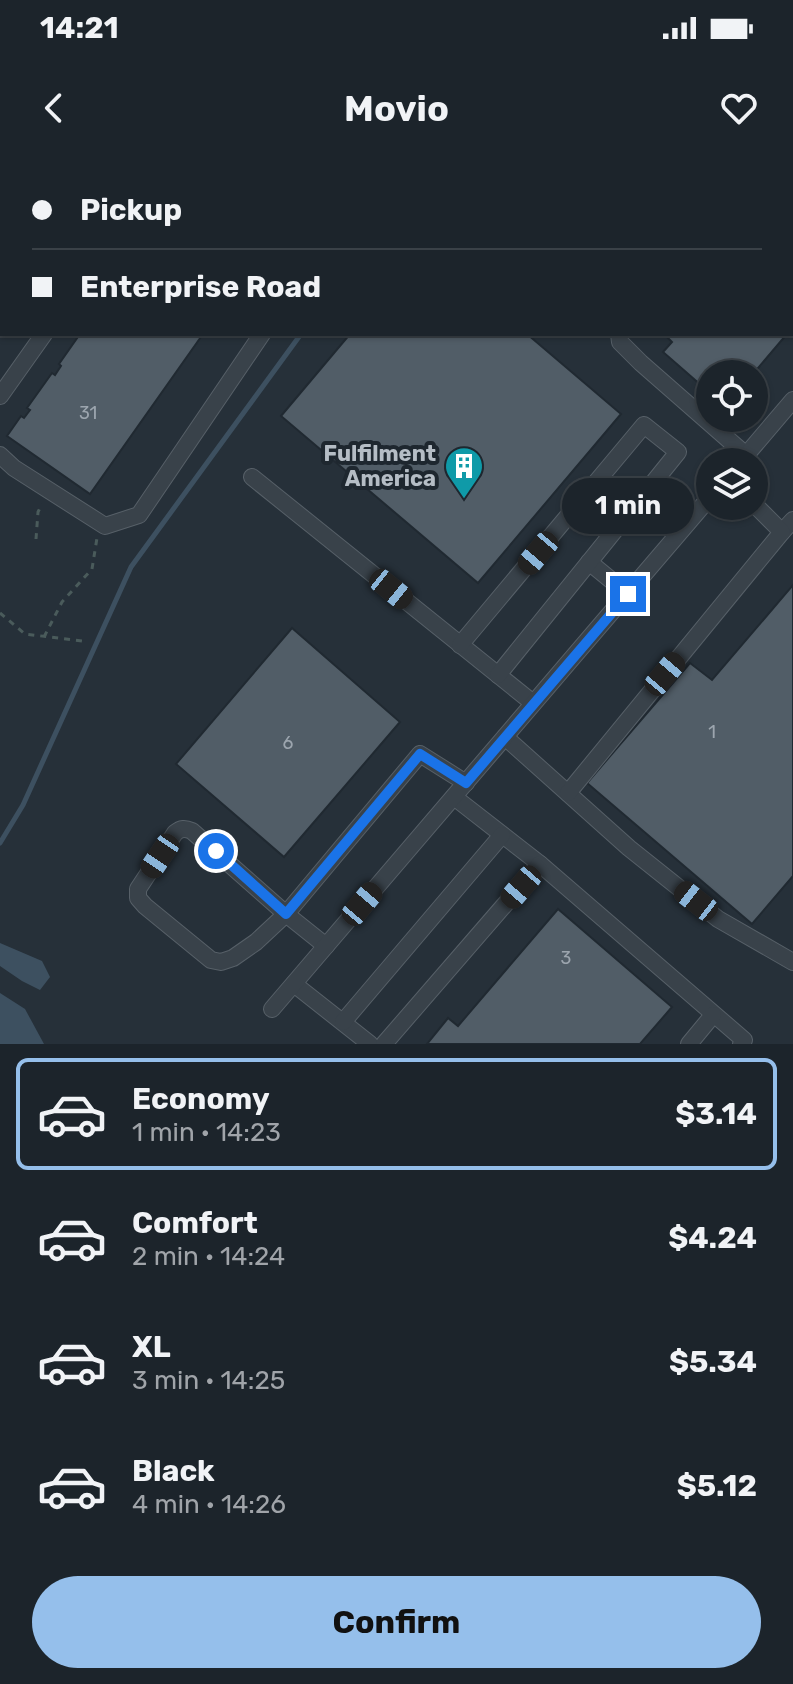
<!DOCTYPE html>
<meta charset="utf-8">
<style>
:root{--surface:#1c242b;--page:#252c33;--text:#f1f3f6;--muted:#a0a4a9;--line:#3a4147;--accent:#95bfeb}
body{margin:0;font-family:Rubik,sans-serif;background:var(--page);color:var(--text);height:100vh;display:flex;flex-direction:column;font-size:30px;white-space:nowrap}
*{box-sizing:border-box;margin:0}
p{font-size:26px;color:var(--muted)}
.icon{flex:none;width:44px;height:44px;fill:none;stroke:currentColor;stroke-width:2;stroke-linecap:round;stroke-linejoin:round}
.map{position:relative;height:884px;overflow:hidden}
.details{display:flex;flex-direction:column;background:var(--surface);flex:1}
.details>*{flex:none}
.top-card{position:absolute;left:0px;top:0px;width:794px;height:176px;box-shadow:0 2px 6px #0004,0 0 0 2px var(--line);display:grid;align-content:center;height:176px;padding:0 32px;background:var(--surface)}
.fabs{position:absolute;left:696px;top:200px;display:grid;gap:16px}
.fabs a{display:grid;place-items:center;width:72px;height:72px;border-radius:50%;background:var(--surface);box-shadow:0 2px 6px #0004,0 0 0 2px var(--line);font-size:40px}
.end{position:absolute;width:36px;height:36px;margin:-18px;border:10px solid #1a73e8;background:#fff;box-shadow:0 0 0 4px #fff}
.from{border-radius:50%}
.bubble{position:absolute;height:56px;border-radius:28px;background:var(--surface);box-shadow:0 2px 6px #0004,0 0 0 2px var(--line);font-size:26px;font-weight:700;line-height:56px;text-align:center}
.car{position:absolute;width:24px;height:48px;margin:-24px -12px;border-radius:10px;box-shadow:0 0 6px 2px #0007;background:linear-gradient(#222 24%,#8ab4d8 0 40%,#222 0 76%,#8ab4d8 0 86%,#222 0)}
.top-card b{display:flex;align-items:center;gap:28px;height:76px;font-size:30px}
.top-card b+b{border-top:2px solid var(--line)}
.top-card i{width:20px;height:20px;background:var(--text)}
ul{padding:14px 0 0;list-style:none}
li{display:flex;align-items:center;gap:24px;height:112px;margin:0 16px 12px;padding:0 16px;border:4px solid transparent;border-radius:12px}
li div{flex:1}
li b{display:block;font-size:30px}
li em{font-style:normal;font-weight:700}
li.selected{border-color:var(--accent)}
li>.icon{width:72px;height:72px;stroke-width:1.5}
.primary-button{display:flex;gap:16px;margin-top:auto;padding:16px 32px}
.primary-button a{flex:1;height:92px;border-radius:48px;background:var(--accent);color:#111;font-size:32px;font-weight:700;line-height:92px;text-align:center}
.status{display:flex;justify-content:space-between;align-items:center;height:56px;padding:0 40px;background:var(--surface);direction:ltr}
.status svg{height:22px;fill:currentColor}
header{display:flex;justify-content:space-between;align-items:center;height:104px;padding:0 32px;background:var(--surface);font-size:36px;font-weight:700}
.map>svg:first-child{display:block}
.water{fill:#3d5060}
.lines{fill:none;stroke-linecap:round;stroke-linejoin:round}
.stream{stroke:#3d5060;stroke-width:5}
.building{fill:#515d67;stroke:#202931;stroke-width:2}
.minor-casing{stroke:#576068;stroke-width:18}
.path{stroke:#4a5b5b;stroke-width:3;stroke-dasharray:6 6;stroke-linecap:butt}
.minor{stroke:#39424a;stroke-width:16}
.route{stroke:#1a73e8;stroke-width:10}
.labels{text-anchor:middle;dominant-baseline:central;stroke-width:8;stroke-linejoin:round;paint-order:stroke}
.number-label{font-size:18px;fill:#9ca5ae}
.poi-label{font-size:22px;font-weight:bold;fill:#b5bdc5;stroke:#1e272f;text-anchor:end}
</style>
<div class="status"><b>14:21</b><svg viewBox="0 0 49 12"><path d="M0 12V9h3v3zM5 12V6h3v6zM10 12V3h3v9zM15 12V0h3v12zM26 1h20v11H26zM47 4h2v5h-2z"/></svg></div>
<header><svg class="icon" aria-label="back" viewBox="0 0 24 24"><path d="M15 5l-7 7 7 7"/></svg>Movio<svg class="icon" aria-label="heart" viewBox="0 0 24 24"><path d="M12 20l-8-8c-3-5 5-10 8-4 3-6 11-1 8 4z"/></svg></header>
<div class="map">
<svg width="793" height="884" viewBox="0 0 793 884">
<rect width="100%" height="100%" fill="#263039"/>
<!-- water -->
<g class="water">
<polygon points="0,783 42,801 50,817 40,830 22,821 0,806"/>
<polygon points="0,833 25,849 44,884 0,884"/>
</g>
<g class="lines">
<!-- stream -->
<polyline class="stream" points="0,683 23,645 131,407 301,174"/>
</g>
<!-- building -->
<g class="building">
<polygon points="453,0 649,0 647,2 451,2"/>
<polygon points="793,42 793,167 792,168 792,43"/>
<polygon points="80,174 203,174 90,334 7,276 21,256 24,258 30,250 27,248 52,213 55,215 61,206 59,204"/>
<polygon points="350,174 527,174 621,254 478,423 281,256"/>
<polygon points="668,174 787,174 753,214 710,214 710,233 663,192 672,182 666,176"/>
<polygon points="793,425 793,716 752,764 587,623 690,503 712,520"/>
<polygon points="292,468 400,562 284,697 176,604"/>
<polygon points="558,749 672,847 640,884 427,884 448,858 458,866"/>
</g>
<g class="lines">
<defs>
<g id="minor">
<polyline points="323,0 326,2"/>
<polyline points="165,2 167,0"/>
<polyline points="379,2 381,0"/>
<polyline points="704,2 706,0"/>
<polyline points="792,8 793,7"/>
<polyline points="619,174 620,182 641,203 746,295"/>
<polyline points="0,236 44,174"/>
<polyline points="0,295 14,308 105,366 139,355 262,174"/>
<polyline points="741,301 793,240"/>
<polyline points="252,317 533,543"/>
<polyline points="782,372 793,360"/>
<polyline points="589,402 628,434"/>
<polyline points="460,485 644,265 678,292 498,515"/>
<polyline points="505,577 629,688 718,759 793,802"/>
<polyline points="568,633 782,372 754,344"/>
<polyline points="454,637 540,704"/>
<path d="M326,786L286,754L192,671C185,668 181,668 175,673L138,729V738L145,746L211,800L221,802L233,798L256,782L286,754L420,594L466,623"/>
<polyline points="294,824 370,884"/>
<polyline points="272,849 710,337"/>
<polyline points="343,862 502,675"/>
<polyline points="384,884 540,704 744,880 741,884"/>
<polyline points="689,884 713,855"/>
</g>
</defs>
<!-- minor casing -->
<use href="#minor" class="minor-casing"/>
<!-- path -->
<g class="path">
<polyline points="36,379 38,352 42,344"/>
<polyline points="0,453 25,474 82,481"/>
<polyline points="44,477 62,442 92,409 97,378"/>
</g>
<!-- minor -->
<use href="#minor" class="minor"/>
</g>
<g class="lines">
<!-- route -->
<polyline class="route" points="216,691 286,754 420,594 466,623 628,434"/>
</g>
<!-- icons -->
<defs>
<symbol id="building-pin" viewBox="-11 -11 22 30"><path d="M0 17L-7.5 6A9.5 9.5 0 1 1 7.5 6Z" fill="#0f9aa8" stroke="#1e272f"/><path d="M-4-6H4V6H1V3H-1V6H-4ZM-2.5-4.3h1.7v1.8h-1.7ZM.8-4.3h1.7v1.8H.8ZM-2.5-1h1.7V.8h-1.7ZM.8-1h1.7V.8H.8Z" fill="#fff"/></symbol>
</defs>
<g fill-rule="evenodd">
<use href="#building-pin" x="442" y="284" width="44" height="60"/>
</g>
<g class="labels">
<!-- number labels -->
<g class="number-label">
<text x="88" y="253">31</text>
<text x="712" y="572">1</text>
<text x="288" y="583">6</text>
<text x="566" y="798">3</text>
</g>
<!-- poi labels -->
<g class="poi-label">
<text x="436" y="293">Fulfilment<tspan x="436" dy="25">America</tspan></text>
</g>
</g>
</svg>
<div class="fabs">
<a><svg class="icon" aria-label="locate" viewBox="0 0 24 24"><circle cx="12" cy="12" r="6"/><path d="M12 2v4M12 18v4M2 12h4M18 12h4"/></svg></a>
<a><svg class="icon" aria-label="layers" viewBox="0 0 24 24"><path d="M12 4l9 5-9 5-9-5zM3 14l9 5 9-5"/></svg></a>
</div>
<i class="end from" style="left:216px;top:691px"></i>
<i class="end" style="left:628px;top:434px"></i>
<div class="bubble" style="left:562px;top:318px;width:132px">1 min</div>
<i class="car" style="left:538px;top:393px;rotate:220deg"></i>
<i class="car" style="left:391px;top:429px;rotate:129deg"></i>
<i class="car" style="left:665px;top:514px;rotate:40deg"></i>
<i class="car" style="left:160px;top:696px;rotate:214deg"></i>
<i class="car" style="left:521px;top:727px;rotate:221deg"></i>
<i class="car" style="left:696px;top:741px;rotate:308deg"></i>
<i class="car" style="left:362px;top:744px;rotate:40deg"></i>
<div class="top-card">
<b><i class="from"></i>Pickup</b>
<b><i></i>Enterprise Road</b>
</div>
</div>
<section class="details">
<ul>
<li class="selected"><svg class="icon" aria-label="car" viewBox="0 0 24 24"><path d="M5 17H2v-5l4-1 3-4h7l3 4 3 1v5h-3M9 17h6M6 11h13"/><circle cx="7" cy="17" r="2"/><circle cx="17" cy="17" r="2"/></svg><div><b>Economy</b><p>1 min · 14:23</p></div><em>$3.14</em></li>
<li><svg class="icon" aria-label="car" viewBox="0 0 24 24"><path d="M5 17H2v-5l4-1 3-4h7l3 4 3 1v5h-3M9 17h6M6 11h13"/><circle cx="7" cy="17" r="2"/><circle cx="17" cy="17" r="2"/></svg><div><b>Comfort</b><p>2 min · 14:24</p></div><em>$4.24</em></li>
<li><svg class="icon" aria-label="car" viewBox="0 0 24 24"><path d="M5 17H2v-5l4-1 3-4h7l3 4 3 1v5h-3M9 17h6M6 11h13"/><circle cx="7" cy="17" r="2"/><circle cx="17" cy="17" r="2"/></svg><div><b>XL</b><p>3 min · 14:25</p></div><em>$5.34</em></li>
<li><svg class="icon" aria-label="car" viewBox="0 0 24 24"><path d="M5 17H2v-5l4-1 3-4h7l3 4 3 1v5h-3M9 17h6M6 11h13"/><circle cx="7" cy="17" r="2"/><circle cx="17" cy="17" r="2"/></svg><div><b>Black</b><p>4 min · 14:26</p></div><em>$5.12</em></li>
</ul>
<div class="primary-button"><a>Confirm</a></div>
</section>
